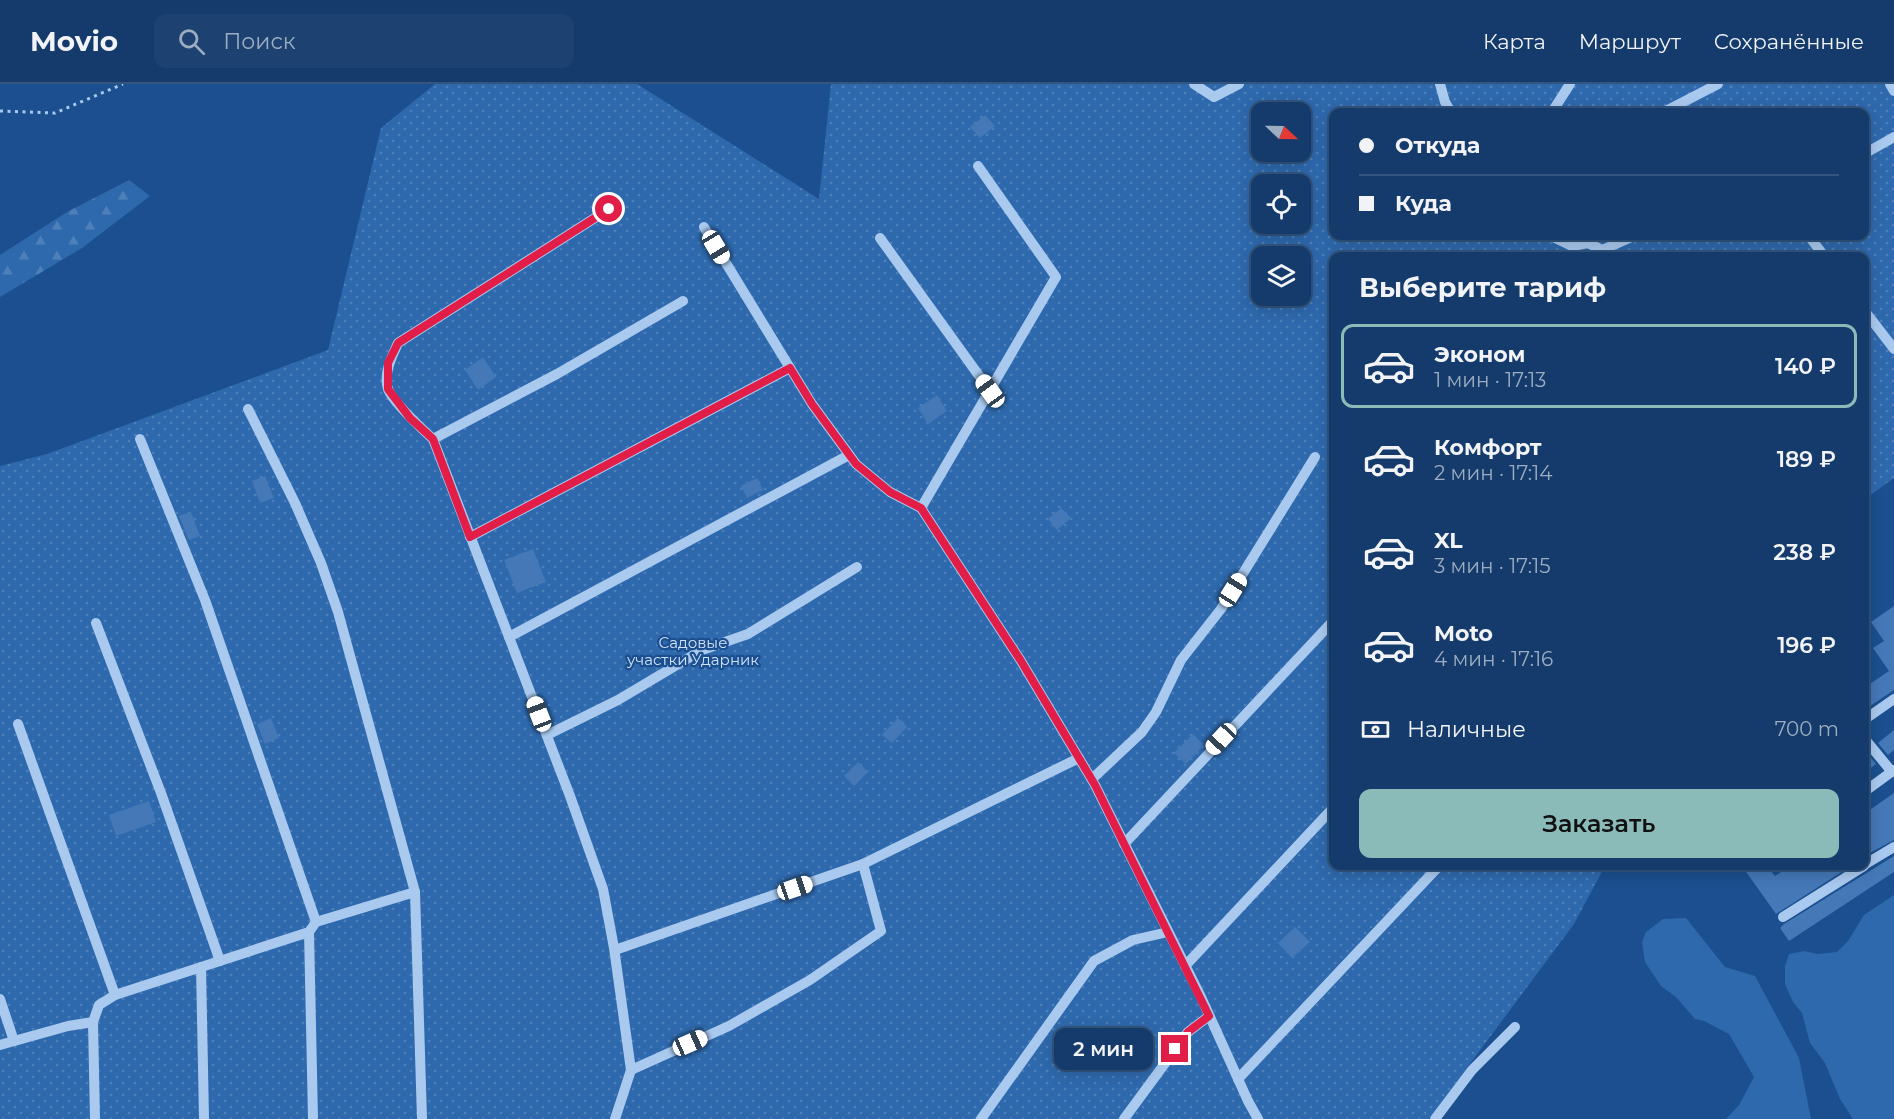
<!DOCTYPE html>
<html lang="ru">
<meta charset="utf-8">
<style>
:root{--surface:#143b6b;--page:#1d4271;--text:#f1f3f6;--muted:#9dadc1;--line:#33557e;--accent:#8bbbb9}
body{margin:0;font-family:Montserrat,sans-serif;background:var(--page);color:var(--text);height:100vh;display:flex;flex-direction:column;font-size:22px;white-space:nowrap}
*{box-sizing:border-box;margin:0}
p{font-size:20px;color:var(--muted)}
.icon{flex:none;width:33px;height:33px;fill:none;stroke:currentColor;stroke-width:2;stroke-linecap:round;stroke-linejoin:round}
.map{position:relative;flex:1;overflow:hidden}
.panel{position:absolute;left:1329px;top:168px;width:540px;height:618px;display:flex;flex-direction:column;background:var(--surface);border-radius:12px;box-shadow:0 3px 15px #0003,0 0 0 2px var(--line)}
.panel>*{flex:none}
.hud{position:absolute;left:1329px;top:24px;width:540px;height:132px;border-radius:12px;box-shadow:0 3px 15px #0003,0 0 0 2px var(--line);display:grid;align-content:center;height:132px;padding:0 30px;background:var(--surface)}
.needle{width:39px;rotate:112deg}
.fabs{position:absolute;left:1251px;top:18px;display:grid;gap:12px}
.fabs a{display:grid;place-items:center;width:60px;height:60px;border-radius:12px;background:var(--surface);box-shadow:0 3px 15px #0003,0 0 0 2px var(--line);font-size:30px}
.end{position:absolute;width:27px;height:27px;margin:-14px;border:8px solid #e11d48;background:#fff;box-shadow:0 0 0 3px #fff}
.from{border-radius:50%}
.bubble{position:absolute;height:42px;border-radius:12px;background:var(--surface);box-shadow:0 3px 15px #0003,0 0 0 2px var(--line);font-size:20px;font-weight:600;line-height:42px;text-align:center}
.car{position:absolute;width:18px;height:36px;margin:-18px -9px;border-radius:8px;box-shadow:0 0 4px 2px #0007;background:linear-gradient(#fff 24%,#345 0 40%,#fff 0 76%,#345 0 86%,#fff 0)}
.hud b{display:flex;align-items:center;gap:21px;height:57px;font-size:22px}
.hud b+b{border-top:2px solid var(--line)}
.hud i{width:15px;height:15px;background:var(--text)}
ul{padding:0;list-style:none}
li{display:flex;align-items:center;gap:18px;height:84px;margin:0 12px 9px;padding:0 18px;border:3px solid transparent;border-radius:12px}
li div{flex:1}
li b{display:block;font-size:22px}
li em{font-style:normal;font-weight:600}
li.current{border-color:var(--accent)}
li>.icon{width:54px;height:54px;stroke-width:1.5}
h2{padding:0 30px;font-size:27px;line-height:72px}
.pay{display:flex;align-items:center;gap:15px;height:66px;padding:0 30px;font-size:22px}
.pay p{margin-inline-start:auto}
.button{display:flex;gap:12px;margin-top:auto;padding:12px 30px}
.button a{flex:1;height:69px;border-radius:12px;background:var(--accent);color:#111;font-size:24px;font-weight:600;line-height:69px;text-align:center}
header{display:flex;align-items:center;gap:36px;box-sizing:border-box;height:84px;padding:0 30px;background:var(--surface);border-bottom:2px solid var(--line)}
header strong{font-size:28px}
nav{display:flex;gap:33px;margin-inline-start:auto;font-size:21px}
.search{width:420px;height:54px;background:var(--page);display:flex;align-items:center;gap:15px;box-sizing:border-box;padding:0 21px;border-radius:12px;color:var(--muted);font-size:22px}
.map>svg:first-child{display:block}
.green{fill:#2e69ad}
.forest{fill:url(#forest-firs)}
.garden{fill:url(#garden-dots);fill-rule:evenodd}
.building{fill:#4478b7}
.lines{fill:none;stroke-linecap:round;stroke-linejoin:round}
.path{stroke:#a9c9ee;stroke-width:3;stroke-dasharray:3 4.5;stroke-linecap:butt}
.minor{stroke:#a9c9ee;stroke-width:10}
.route{stroke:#e11d48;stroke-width:8}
.labels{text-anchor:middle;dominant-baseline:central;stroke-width:4.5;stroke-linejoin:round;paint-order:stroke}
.park-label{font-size:15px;fill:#cfe3fa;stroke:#1b4f8f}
</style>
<header>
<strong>Movio</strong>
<div class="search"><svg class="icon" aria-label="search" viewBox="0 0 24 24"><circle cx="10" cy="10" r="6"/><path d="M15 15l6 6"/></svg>Поиск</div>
<nav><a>Карта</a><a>Маршрут</a><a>Сохранённые</a></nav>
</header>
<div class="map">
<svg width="1894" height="1035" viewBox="0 0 1894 1035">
<defs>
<pattern id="forest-firs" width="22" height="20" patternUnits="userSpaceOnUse" patternTransform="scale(1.5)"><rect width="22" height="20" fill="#2e69ad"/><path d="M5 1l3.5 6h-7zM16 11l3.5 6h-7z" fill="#4d80b9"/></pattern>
<pattern id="garden-dots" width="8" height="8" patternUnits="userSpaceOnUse" patternTransform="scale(1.5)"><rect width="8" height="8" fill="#2e69ad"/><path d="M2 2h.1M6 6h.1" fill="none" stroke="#4d80b9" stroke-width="1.8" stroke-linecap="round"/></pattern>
</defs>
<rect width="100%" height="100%" fill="#1b4f8f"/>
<!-- green -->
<g class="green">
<polygon points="1894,811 1894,1035 1853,1035 1840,1015 1825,979 1810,959 1802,929 1793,918 1785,900 1785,882 1789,870 1804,867 1818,870 1837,868 1848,857 1864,831"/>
<polygon points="1686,834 1725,883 1755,892 1799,974 1811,1035 1726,1035 1739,1021 1754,993 1729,950 1704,937 1695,935 1676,913 1661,902 1645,878 1642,858 1646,848 1663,835"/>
</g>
<!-- forest -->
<polygon class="forest" points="129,96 150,112 82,164 0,213 0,171 67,128"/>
<!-- garden -->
<path class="garden" d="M435,0H637L819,115L831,0H1894V394L1865,415L1864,172H1334V782H1605L1574,840L1429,1035H0V382L47,370L328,266L381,44ZM1262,28H1300V68H1262ZM1334,28H1864V152H1334ZM1262,100H1300V140H1262ZM1262,172H1300V212H1262Z"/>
<!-- building -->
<g class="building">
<polygon points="985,31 995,42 980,54 970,43"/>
<polygon points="483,273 496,293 478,306 465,286"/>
<polygon points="937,311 947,327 928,340 918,324"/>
<polygon points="265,392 274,414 260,419 252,397"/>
<polygon points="757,394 763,406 747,414 741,402"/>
<polygon points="1061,424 1071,434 1057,446 1048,435"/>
<polygon points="191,428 200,452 189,456 179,432"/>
<polygon points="533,465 546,498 517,509 504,476"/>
<polygon points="1894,522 1894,606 1864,626 1864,604 1889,587 1873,564 1884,557 1871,538"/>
<polygon points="271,634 279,654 265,660 257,640"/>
<polygon points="898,634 907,643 892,659 882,651"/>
<polygon points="1894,646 1894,666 1888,671 1878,659"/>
<polygon points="1193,650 1204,661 1186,680 1174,669"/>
<polygon points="1866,668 1876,680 1864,689 1864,669"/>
<polygon points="858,678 868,688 854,702 844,692"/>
<polygon points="1894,709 1894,756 1864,772 1864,730"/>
<polygon points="149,717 156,738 116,752 109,731"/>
<polygon points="1894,772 1894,788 1789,857 1780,844 1784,840"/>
<polygon points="1742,782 1767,782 1775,792 1790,782 1851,782 1776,830"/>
<polygon points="1295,843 1310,858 1292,874 1278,859"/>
</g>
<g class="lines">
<!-- path -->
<polyline class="path" points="0,27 55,29 123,0"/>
<!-- minor -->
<g class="minor">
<polyline points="1194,0 1214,13 1239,0"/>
<polyline points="1440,0 1445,18 1451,28"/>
<polyline points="1890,0 1894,7"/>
<polyline points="1552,28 1570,0"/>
<polyline points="1664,28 1718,0"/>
<polyline points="1864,70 1894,53"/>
<polyline points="978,82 1056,193 921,424 1021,577 1095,701 1201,913 1248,1017 1258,1035"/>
<path d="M609,125L398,259C392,272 383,290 388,305C392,317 423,346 433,355L570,712L603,805L614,864L631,986L615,1035"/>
<polyline points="704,143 812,320 856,380 890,408 921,424"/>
<polyline points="1551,152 1572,162 1588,159 1602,166 1634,152"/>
<polyline points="1809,152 1824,172"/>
<polyline points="880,154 990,307"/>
<polyline points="1864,226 1894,265"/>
<polyline points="248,325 295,419 321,479 338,528 415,808 422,1035"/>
<polyline points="140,355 205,516 316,838"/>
<polyline points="433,355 557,290 683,217"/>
<polyline points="470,453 790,284"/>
<polyline points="96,539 161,709 220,877"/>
<polyline points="509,553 849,371"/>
<polyline points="1864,636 1894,615"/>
<polyline points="18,640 115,911"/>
<polyline points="547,651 618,616 702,566 748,550 857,483"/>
<polyline points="1864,654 1892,688"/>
<polyline points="1092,695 1142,648 1156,628 1181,576 1221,525 1315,373"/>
<polyline points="1864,708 1894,686"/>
<polyline points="1124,760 1334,536"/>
<polyline points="1864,781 1894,763"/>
<polyline points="1783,833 1864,782"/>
<polyline points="309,848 313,1035"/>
<polyline points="615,866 863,780 1079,674"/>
<polyline points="1185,882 1334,723"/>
<polyline points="201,883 204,1035"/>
<polyline points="0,915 14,957"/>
<polyline points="93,938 95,1035"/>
<polyline points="0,961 68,942 93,938 99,921 115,911 309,848 316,838 415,808"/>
<polyline points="631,986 729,942 810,896 881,847 863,780"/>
<polyline points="1238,995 1439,782"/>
<polyline points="981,1035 1094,877 1133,856 1168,848"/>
<polyline points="1124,1035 1188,948 1209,932"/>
<polyline points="1435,1035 1472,986 1515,943"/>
</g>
</g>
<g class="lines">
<!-- route -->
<polyline class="route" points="609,125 398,259 388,279 388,305 410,334 433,355 470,453 790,284 812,320 856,380 890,408 921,424 1021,577 1095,701 1209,932 1188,948 1175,965"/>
</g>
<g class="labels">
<!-- park labels -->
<g class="park-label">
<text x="693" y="558">Садовые<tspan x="693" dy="17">участки Ударник</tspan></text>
</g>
</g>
</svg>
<div class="fabs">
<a><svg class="needle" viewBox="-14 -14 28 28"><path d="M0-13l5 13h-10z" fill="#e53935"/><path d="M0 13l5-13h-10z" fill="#9dadc1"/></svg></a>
<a><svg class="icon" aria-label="locate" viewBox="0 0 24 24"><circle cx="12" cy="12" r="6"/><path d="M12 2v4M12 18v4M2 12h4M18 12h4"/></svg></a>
<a><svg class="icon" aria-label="layers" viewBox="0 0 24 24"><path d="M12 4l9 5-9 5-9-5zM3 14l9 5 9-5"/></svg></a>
</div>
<i class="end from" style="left:609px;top:125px"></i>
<i class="end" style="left:1175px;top:965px"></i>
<div class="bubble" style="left:1054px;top:944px;width:99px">2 мин</div>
<i class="car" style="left:716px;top:163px;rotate:149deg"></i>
<i class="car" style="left:990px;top:307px;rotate:324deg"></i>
<i class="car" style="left:1233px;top:506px;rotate:32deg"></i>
<i class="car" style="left:539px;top:630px;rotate:339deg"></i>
<i class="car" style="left:1221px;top:655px;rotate:223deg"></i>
<i class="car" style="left:795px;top:804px;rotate:71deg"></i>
<i class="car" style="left:690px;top:959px;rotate:66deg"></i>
<div class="hud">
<b><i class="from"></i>Откуда</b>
<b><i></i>Куда</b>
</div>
<section class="panel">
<h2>Выберите тариф</h2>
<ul>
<li class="current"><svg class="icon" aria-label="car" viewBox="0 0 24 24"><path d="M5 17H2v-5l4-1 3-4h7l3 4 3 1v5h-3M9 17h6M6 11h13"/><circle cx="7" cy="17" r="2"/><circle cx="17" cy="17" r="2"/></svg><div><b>Эконом</b><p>1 мин · 17:13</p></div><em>140 ₽</em></li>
<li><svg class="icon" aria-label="car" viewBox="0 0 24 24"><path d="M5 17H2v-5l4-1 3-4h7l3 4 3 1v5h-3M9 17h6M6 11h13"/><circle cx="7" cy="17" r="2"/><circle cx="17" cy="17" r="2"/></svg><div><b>Комфорт</b><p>2 мин · 17:14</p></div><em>189 ₽</em></li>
<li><svg class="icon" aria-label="car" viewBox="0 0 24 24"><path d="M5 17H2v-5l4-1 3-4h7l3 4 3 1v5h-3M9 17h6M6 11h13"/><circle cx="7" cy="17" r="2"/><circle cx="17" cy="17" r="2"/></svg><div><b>XL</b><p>3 мин · 17:15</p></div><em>238 ₽</em></li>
<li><svg class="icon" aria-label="car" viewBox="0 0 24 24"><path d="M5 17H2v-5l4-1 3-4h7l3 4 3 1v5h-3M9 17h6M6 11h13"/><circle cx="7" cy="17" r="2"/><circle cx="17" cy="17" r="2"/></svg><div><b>Moto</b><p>4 мин · 17:16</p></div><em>196 ₽</em></li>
</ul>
<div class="pay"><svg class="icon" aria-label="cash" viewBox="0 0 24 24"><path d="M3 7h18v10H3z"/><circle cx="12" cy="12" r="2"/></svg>Наличные<p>700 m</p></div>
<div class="button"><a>Заказать</a></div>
</section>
</div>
